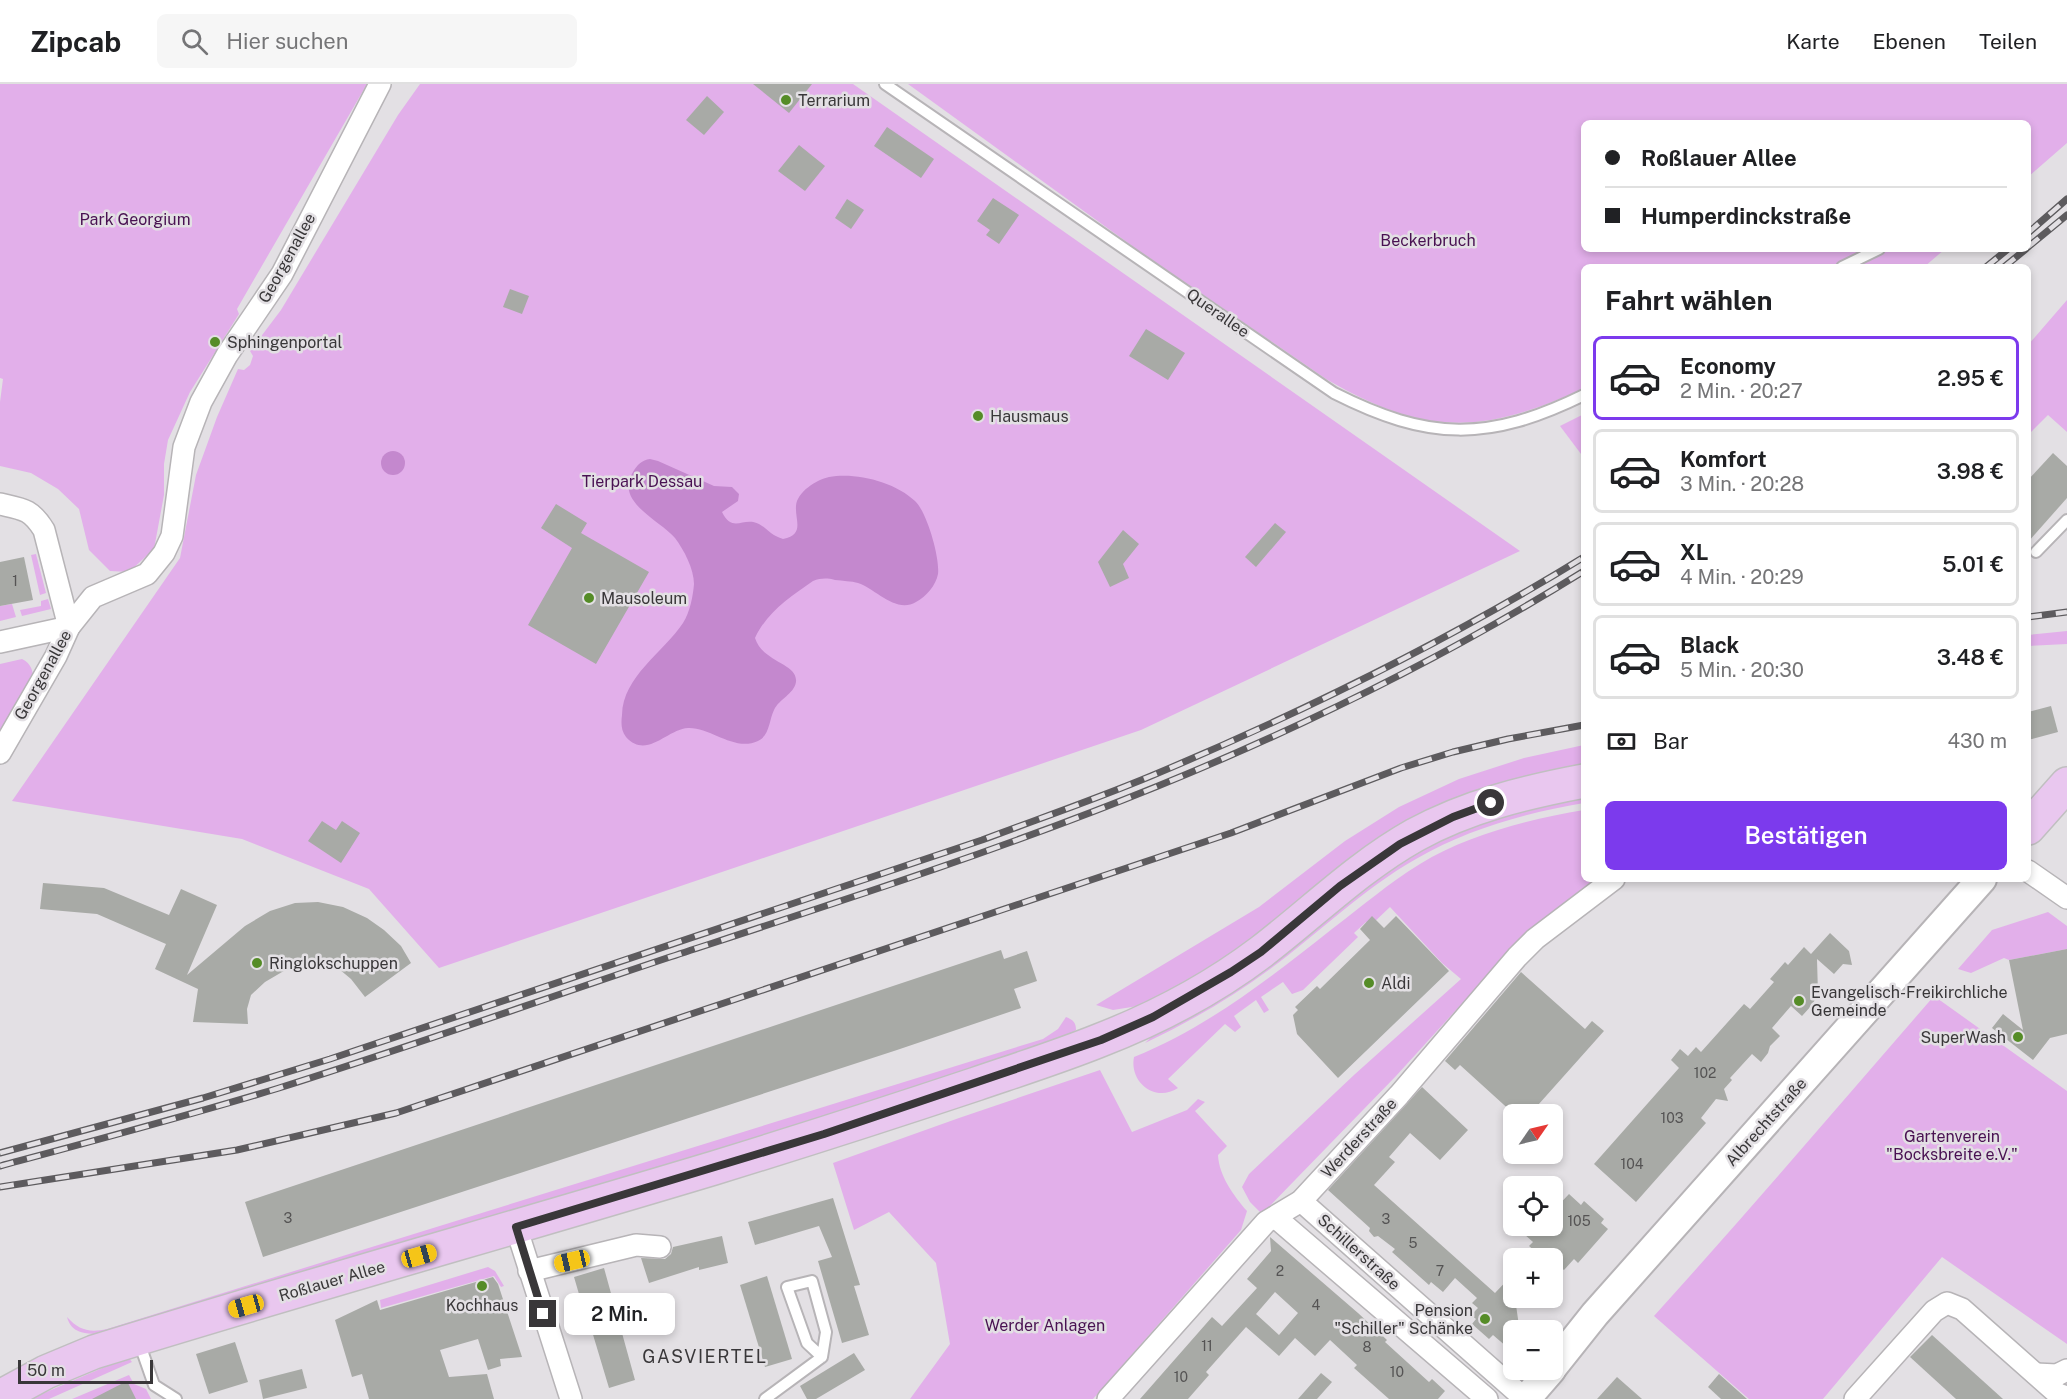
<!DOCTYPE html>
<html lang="de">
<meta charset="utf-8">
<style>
:root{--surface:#fff;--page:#f6f6f6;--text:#202124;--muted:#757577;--line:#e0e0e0;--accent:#7c3aed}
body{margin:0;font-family:"Public Sans",sans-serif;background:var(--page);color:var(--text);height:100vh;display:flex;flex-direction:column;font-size:22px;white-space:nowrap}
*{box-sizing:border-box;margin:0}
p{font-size:20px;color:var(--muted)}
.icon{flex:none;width:33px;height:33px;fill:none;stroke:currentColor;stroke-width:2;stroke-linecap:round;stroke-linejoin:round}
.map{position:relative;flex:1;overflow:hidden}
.sheet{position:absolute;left:1581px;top:180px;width:450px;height:618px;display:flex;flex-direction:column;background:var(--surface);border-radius:9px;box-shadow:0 3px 9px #0003}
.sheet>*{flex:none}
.guide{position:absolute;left:1581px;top:36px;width:450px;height:132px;border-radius:9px;box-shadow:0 3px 9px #0003;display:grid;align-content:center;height:132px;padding:0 24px;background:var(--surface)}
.needle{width:39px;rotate:56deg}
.controls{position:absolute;left:1503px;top:1020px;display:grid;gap:12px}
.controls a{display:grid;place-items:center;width:60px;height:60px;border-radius:9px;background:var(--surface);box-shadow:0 3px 9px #0003;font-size:30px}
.scale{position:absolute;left:18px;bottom:15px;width:135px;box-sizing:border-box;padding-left:6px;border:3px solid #393739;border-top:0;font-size:16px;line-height:21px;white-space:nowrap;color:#393739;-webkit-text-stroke:4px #e3e0e4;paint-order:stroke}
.end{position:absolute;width:27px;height:27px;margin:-14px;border:8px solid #393739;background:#fff;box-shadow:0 0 0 3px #fff}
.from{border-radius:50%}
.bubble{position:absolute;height:42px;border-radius:9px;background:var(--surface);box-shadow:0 3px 9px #0003;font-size:20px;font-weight:600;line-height:42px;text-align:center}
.car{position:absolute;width:18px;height:36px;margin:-18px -9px;border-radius:8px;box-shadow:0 0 4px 2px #0007;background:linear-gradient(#f5c518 24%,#345 0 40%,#f5c518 0 76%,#345 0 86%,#f5c518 0)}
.guide b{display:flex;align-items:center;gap:21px;height:57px;font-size:22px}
.guide b+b{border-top:2px solid var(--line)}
.guide i{width:15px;height:15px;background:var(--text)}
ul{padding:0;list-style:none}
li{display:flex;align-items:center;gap:18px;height:84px;margin:0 12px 9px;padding:0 12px;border:3px solid var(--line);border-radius:9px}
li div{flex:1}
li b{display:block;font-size:22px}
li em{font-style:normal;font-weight:600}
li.current{border-color:var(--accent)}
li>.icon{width:54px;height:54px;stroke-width:1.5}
h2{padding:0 24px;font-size:27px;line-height:72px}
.pay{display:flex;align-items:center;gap:15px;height:66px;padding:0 24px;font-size:22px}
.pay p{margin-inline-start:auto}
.primary-button{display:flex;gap:12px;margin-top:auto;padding:12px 24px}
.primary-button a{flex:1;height:69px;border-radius:9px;background:var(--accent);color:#fff;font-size:24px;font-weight:600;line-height:69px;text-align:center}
header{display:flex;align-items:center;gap:36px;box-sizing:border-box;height:84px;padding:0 30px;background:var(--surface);border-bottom:2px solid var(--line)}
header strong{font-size:28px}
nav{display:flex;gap:33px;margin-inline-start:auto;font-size:21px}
.search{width:420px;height:54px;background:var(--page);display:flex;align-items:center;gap:15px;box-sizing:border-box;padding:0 21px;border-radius:9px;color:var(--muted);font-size:22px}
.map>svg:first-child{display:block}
.green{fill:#e2afea}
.water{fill:#c488ce}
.building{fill:#a8aaa6;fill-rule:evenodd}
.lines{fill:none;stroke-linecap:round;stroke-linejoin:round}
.lane-casing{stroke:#b7b4b7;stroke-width:14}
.street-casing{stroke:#b7b4b7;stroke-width:24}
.secondary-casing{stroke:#b7b4b7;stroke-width:32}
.primary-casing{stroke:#c0bfc0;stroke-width:36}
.lane{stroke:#fff;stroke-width:10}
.street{stroke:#fff;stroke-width:21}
.secondary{stroke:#fff;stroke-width:28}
.primary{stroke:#e9c7ef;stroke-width:33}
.rail-casing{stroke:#5d5b5e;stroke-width:7}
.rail{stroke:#e3e0e4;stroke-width:4.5;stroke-dasharray:14;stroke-linecap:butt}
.route{stroke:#393739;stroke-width:8}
.poi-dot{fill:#558c27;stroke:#e3e0e4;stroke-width:2}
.labels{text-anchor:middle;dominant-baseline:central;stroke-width:5;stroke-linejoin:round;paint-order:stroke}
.number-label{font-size:14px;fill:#555454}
.poi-label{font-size:16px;fill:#393739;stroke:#e3e0e4;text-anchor:start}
.park-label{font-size:16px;fill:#491152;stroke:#e3e0e4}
.street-label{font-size:16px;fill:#393739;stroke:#e3e0e4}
.neighbourhood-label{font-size:18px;letter-spacing:1.5px;fill:#393739;stroke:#e3e0e4}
</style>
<header>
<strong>Zipcab</strong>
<div class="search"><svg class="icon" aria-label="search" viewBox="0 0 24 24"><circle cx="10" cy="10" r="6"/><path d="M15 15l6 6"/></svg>Hier suchen</div>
<nav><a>Karte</a><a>Ebenen</a><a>Teilen</a></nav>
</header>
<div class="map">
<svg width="2067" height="1315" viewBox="0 0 2067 1315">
<rect width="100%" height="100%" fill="#e3e0e4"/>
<!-- green -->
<g class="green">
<polygon points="0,0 367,0 237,225 239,230 190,308 168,356 164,380 164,411 154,465 129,488 110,487 89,466 79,425 58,405 31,389 0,382 0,318 3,295 0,294"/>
<polygon points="420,0 853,0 1520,467 1141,646 439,884 369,805 242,755 12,717 180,474 196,391 217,333 238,285 244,286 250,281 253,272 250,267 281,226 398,31"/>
<path d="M908,0H2067V59L2028,93V39H1584V165H1867L1831,183H1584V304C1542,324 1490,343 1442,338C1401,335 1361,315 1326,295L1135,164Z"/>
<polygon points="1884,165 1945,165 1924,183 1849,183"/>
<polygon points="2067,216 2067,348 2048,331 2028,351 2028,261"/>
<polygon points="1584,330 1584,374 1560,342"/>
<polygon points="36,470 46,509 40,511 31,471"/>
<polygon points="48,515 51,525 22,532 20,526 41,522 41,517"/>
<polygon points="12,520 16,533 0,537 0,522"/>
<polygon points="2067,547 2067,560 2028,562 2028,551"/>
<path d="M22,575C31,579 35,589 32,599C28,612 8,640 0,653V580Z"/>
<polygon points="1584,661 1584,682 1538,690 1492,702 1441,721 1222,876 1172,906 1138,922 1113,926 1096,921 1259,823 1345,757 1399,723 1459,695 1524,674"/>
<path d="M1584,713V719C1525,729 1468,745 1416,775C1363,805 1319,849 1270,885C1231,914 1189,938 1145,959L1159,946L1414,768L1492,732Z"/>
<path d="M1584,726V795H1603L1507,870L1396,992L1262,1130L1250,1118L1242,1103L1249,1090L1354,991L1461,895L1442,879L1390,823L1370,842L1366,838L1354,849L1358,853L1303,906L1292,910L1283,898L1261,913L1269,926L1264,929L1256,916L1234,932L1241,943L1235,948L1225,940L1168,995L1178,1004C1155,1019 1129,998 1134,973C1208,943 1270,894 1332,845C1361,823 1389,799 1420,780C1467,751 1530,735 1584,726Z"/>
<polygon points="2048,828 2067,842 2067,865 2009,876 2004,874 1971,889 1958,885 1992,846"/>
<path d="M1934,912L2067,1007V1260L1942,1173L1823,1315H1749L1654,1232C1749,1127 1841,1019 1934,912Z"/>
<path d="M1066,933C1073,936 1076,938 1076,946L1064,954L761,1055L99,1250C85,1250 71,1249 67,1233C79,1246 89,1249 107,1245L1043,955L1058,945Z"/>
<path d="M1100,986L1132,1048L1187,1026L1198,1015L1205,1018L1195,1027L1227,1062L1218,1071C1219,1092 1234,1112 1247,1127L1241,1146L1093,1315H910L950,1260L936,1179L889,1128L854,1146L833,1079L959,1034Z"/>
<polygon points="488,1183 495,1187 504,1202 501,1203 494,1192 381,1224 380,1216"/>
<polygon points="128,1273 132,1278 49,1315 30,1315"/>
<polygon points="129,1291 134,1300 146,1305 151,1315 72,1315"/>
</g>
<!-- water -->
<g class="water">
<circle cx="393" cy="379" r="12"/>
<path d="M650,375L658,377L714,402L732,403L739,410L738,417L722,428C733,450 743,432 759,440C768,445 770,451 783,455C805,450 795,437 796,422C797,408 816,396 829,393C856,388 895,398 915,417C927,428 940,474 938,490C936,501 926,513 916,518C896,530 876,505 858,499C851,497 843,497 835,496C827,494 821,494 813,497C790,513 767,528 755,554C763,579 798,579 796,598C794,610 779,615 774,626C769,636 770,651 758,657C734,668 711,643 688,644C667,645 647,676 626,653C621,647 621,639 622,631C623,592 663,569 683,539C690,528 693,512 694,500C694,485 684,466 675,454C660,436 614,418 633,388C637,381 642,376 650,375Z"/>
</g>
<!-- building -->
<g class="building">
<polygon points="753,0 812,0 789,29"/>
<polygon points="707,12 724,28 704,51 686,36"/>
<polygon points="887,43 934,75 921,94 874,62"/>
<polygon points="799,61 825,82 805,107 778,87"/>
<polygon points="993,114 1019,131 999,160 986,151 990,146 977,137"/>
<polygon points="847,115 864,126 851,145 835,134"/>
<polygon points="510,205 529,212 522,230 503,223"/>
<polygon points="1146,245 1185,269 1168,296 1129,272"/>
<polygon points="2053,369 2067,382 2067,414 2028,458 2028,396"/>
<polygon points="556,420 587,439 581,449 649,488 596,580 528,541 572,464 541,444"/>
<polygon points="1275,439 1286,448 1256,483 1245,473"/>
<polygon points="1123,446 1139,460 1123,480 1129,494 1110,503 1098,478"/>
<polygon points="24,473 33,516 0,522 0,478"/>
<polygon points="2051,622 2058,648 2028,656 2028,628"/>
<polygon points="322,737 336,746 342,737 360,749 341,779 308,757"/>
<polygon points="43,799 104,804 169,831 181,805 217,821 187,891 245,842 270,827 295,819 318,818 343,823 367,834 384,846 401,862 411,879 365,913 351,895 339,885 324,879 309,878 294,881 265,898 251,911 247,925 248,940 193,938 198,905 155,885 166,860 97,830 40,825"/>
<polygon points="1372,832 1384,844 1396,832 1449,887 1338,994 1297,950 1293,931 1298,926 1295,923 1317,902 1320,905 1370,856 1360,845"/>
<polygon points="1830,849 1849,867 1852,881 1843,880 1834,890 1817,875 1818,910 1812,921 1802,932 1791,922 1772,944 1780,952 1770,962 1768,969 1761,978 1752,970 1730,994 1732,996 1724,1005 1728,1017 1716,1015 1701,1034 1706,1039 1636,1118 1594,1080 1679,984 1671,976 1680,965 1688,972 1696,963 1701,968 1744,920 1750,925 1774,898 1770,895 1785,878 1788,881 1804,863 1811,870"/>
<polygon points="2067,865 2067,950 2050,954 2033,976 1992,944 2003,930 2023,946 2009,876"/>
<polygon points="1001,866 1004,875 1027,867 1037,897 1014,905 1021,924 897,966 263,1173 245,1118"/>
<polygon points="1521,888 1585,945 1592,937 1604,947 1530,1030 1514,1030 1460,981 1455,986 1445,977"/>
<polygon points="1422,1003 1468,1046 1440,1076 1410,1049 1389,1073 1395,1078 1374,1101 1495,1209 1514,1189 1514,1214 1515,1214 1519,1242 1514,1246 1514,1255 1507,1263 1493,1251 1489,1255 1472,1240 1476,1235 1471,1231 1478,1224 1472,1219 1477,1214 1455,1194 1443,1208 1431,1198 1429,1201 1392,1168 1395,1165 1378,1152 1374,1153 1369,1147 1370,1144 1328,1106"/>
<polygon points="1569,1110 1581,1121 1584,1117 1604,1135 1601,1139 1608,1145 1578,1179 1574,1175 1564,1186 1561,1184 1552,1194 1552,1174 1543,1174 1529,1162 1533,1158 1524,1150 1532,1142 1552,1142 1552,1128"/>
<polygon points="833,1114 860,1201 854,1202 869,1251 842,1259 818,1177 832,1173 819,1142 755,1161 748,1138"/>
<polygon points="722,1152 728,1179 699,1186 699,1183 649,1199 641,1174 665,1175 671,1170 673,1163"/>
<path d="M1270,1153L1358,1229L1387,1256L1385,1258L1429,1298L1432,1295L1445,1307L1438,1315H1389L1354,1284L1357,1281L1330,1256L1315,1272L1295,1254L1279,1272L1246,1243L1206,1288L1209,1291L1188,1315H1140L1212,1233L1222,1242L1257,1204L1247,1195L1271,1167ZM1275,1208L1298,1229L1279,1251L1256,1230Z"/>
<polygon points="604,1184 635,1296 609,1304 588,1234 586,1234 574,1193"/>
<polygon points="767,1192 792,1275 765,1283 740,1201"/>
<polygon points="493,1193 498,1200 522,1273 500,1275 501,1282 488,1286 478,1255 440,1266 449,1293 487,1290 494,1315 369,1315 362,1290 352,1293 335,1236 377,1216 380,1226"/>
<polygon points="1932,1251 2003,1315 1956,1315 1910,1273"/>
<polygon points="235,1258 248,1298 209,1310 196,1270"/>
<polygon points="854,1269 865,1286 816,1315 807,1315 800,1302"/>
<polygon points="302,1285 307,1304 263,1315 259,1296"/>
<polygon points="1321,1289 1332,1298 1317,1315 1298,1315"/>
<polygon points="1719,1290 1747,1315 1721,1315 1708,1303"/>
<polygon points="1617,1293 1642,1315 1597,1315"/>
<polygon points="127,1297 136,1315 92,1315"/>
</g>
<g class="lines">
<defs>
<g id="lane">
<path d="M885,0L1334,309C1429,357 1488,358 1584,311"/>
<polyline points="1842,183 1879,165"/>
<polyline points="2036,468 2067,436"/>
<polyline points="139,1258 154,1301 176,1315"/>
<polyline points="765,1315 822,1273 826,1248 812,1197 787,1203 807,1259 822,1273"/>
</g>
<g id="street">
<path d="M0,420C23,425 31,425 44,446L69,543"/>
<polyline points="0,558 69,543"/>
<polyline points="0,669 56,572 69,543 93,513 147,490 164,469 172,452 184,363 201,318 227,271 282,190 380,0"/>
<polyline points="2028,787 2067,814"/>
<polyline points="1301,1117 1525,1315"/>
<polyline points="1275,1133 1487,1315"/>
<polyline points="516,1143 571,1315"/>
<polyline points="529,1187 636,1161 660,1163"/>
<polyline points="2036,1290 2057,1291 2067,1286"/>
<polyline points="1108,1315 1266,1138 1301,1117 1399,1011 1517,873 1535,855 1614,795"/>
<polyline points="1855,1315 1934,1227 1947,1219 1962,1225 2058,1310 2067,1313"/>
</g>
<g id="secondary">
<polyline points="1552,1284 1595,1230 1982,795"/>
<polyline points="1526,1315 1551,1286"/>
</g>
<g id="primary">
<polyline points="2028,744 2067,700"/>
<path d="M0,1313L46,1288L94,1268C300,1204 508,1146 714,1084C802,1057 889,1029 976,1000C1017,986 1058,973 1098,957C1155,935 1212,905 1261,868C1312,829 1358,783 1415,751C1468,722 1526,708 1584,697"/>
</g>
</defs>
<!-- lane casing -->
<use href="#lane" class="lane-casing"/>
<!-- street casing -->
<use href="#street" class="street-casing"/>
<!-- secondary casing -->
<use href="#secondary" class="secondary-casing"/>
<!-- primary casing -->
<use href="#primary" class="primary-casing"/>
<!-- lane -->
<use href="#lane" class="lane"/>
<!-- street -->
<use href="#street" class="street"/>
<!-- secondary -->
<use href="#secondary" class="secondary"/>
<!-- primary -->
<use href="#primary" class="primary"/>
<defs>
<g id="rail">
<polyline points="2028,149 2067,115"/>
<polyline points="2028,163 2067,131"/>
<polyline points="1986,183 2008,165"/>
<polyline points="2004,183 2026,165"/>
<polyline points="2028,533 2067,528"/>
<path d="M0,1069L203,1014L330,975L982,756C1038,735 1096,715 1151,692C1301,629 1446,558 1584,473"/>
<path d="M0,1082C93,1057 187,1032 279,1004C409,963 538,917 667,874C832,820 998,767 1158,702C1305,642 1449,571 1584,487"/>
<polyline points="0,1103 237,1066 396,1029 1231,749 1401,684 1453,668 1508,655 1584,641"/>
</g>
</defs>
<!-- rail casing -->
<use href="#rail" class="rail-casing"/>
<!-- rail -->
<use href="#rail" class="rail"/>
</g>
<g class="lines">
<!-- route -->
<polyline class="route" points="543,1230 516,1143 824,1050 1101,956 1153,933 1231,888 1261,868 1340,802 1400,760 1453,733 1491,719"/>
</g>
<!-- markers -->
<g class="poi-dot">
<circle cx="786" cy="16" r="6"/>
<circle cx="215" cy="258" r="6"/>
<circle cx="978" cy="332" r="6"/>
<circle cx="589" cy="514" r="6"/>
<circle cx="257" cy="879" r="6"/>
<circle cx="1369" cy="899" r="6"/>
<circle cx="1799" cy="917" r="6"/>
<circle cx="2018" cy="953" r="6"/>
<circle cx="482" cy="1202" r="6"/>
<circle cx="1485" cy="1235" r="6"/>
</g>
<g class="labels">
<!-- number labels -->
<g class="number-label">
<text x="15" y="497">1</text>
<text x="1705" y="989">102</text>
<text x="1672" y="1034">103</text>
<text x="1632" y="1080">104</text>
<text x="288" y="1134">3</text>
<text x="1386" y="1135">3</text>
<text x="1579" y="1137">105</text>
<text x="1413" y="1159">5</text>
<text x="1280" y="1187">2</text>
<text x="1440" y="1187">7</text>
<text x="1316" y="1221">4</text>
<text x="1207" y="1262">11</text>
<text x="1367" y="1263">8</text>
<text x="1397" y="1288">10</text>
<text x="1181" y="1293">10</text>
</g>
<!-- poi labels -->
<g class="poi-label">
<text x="798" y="16">Terrarium</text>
<text x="227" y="258">Sphingenportal</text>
<text x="990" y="332">Hausmaus</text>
<text x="601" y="514">Mausoleum</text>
<text x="269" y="879">Ringlokschuppen</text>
<text x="1381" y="899">Aldi</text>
<text x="1811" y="908">Evangelisch-Freikirchliche<tspan x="1811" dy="18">Gemeinde</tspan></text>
<text x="2006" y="953" text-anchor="end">SuperWash</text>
<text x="482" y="1221" text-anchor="middle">Kochhaus</text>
<text x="1473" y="1226" text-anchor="end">Pension<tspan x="1473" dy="18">"Schiller" Schänke</tspan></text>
</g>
<!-- park labels -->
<g class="park-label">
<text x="135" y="135">Park Georgium</text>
<text x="1428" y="156">Beckerbruch</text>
<text x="642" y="397">Tierpark Dessau</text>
<text x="1952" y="1052">Gartenverein<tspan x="1952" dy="18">"Bocksbreite e.V."</tspan></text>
<text x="1045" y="1241">Werder Anlagen</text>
</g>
<!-- street labels -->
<g class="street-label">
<text transform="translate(287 174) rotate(-61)">Georgenallee</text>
<text transform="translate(1218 229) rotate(35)">Querallee</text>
<text transform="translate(43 591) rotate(-61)">Georgenallee</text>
<text transform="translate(1766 1038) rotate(-48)">Albrechtstraße</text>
<text transform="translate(1359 1054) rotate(-47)">Werderstraße</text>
<text transform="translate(1359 1168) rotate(42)">Schillerstraße</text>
<text transform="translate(332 1197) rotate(-16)">Roßlauer Allee</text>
</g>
<!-- neighbourhood labels -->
<g class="neighbourhood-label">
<text x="705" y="1272">GASVIERTEL</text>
</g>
</g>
</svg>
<div class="controls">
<a><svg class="needle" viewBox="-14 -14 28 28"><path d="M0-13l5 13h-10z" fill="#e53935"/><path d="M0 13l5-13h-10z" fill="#757577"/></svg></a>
<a><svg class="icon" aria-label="locate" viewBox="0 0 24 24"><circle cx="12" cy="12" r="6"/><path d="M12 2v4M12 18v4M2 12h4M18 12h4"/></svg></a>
<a>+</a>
<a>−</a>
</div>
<div class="scale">50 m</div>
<i class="end from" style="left:1491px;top:719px"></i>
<i class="end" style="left:543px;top:1230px"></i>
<div class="bubble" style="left:564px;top:1209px;width:111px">2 Min.</div>
<i class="car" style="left:419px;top:1172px;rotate:74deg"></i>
<i class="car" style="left:572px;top:1177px;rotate:257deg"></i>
<i class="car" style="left:246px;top:1222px;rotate:254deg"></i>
<div class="guide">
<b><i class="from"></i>Roßlauer Allee</b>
<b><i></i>Humperdinckstraße</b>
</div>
<section class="sheet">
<h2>Fahrt wählen</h2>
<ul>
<li class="current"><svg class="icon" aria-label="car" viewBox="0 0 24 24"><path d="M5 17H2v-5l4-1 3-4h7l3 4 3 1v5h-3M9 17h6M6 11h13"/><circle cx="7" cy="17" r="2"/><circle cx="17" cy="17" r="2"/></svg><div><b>Economy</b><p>2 Min. · 20:27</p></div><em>2.95 €</em></li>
<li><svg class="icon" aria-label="car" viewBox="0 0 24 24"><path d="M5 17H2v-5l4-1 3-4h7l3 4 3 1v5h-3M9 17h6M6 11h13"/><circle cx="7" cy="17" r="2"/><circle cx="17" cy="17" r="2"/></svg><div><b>Komfort</b><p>3 Min. · 20:28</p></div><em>3.98 €</em></li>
<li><svg class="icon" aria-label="car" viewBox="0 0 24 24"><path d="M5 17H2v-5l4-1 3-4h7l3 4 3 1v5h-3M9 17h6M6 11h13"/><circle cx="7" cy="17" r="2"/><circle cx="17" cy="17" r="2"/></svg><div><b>XL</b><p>4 Min. · 20:29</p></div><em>5.01 €</em></li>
<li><svg class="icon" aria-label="car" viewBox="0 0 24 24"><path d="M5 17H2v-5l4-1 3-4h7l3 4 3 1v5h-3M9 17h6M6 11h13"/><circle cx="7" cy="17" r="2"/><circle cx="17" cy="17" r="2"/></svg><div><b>Black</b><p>5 Min. · 20:30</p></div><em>3.48 €</em></li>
</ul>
<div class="pay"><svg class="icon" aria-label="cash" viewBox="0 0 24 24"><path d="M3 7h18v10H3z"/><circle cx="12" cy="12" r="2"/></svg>Bar<p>430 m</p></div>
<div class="primary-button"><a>Bestätigen</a></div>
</section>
</div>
